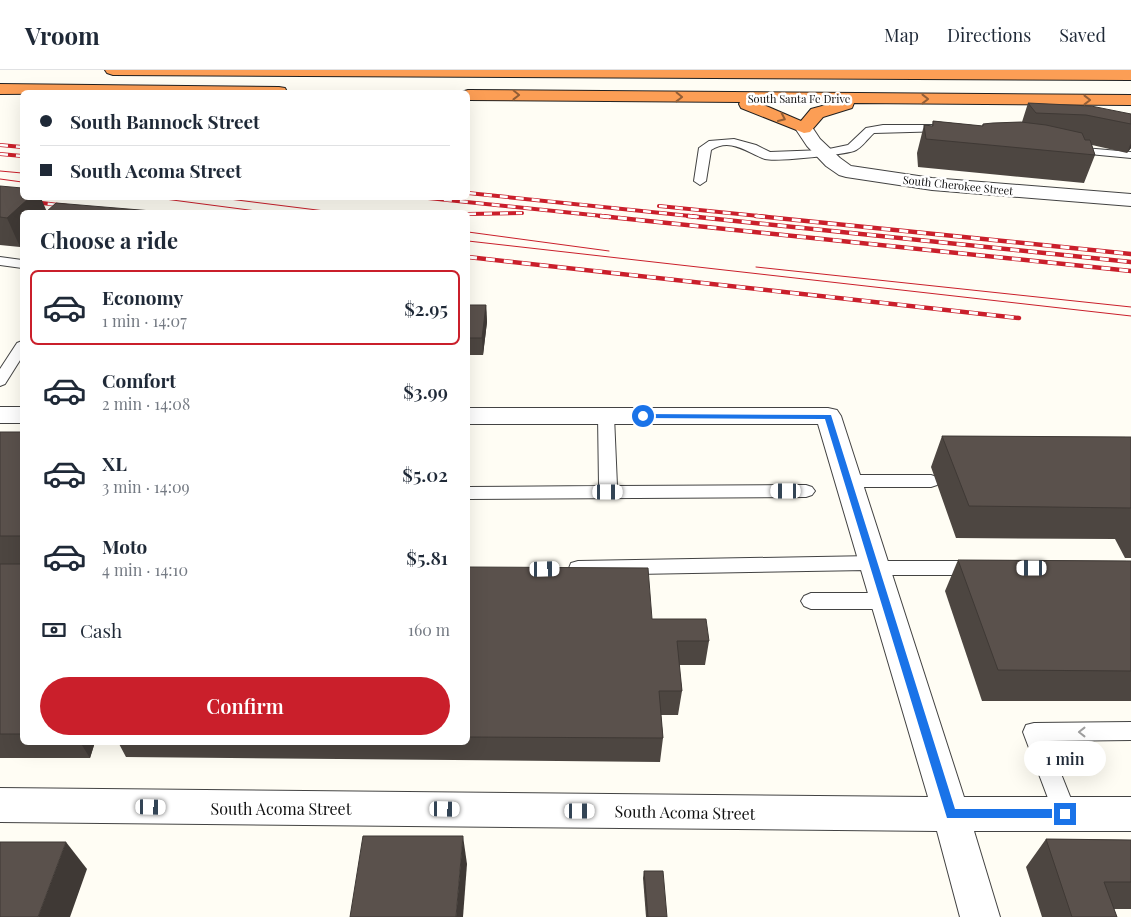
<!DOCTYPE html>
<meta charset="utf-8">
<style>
:root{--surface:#fff;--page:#f6f6f7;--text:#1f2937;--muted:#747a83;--line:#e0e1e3;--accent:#ca1f2b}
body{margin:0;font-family:"Playfair Display",serif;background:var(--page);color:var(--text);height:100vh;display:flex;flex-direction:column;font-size:19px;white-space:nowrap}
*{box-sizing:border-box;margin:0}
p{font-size:16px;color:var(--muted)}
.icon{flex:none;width:28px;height:28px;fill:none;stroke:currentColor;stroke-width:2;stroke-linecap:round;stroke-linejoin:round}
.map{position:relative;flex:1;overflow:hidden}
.details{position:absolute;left:20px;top:140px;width:450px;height:535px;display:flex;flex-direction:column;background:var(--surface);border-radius:8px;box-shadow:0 5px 20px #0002}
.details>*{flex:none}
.top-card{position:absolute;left:20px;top:20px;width:450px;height:110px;border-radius:8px;box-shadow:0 5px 20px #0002;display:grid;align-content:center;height:110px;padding:0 20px;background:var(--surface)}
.end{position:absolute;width:22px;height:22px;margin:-11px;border:6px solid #1a73e8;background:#fff;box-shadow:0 0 0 2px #fff}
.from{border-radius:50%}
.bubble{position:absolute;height:35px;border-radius:18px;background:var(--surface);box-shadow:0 5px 20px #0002;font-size:16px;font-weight:600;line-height:35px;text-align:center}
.car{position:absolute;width:15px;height:30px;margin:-15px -8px;border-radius:6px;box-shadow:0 0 4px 1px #0007;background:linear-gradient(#fff 24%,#345 0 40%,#fff 0 76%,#345 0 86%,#fff 0)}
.top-card b{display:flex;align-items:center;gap:18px;height:48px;font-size:19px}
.top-card b+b{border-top:1px solid var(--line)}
.top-card i{width:12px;height:12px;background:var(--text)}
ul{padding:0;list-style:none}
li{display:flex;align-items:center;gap:15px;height:75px;margin:0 10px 8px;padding:0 10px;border:2px solid transparent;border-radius:8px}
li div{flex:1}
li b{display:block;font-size:19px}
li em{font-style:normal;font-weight:600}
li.selected{border-color:var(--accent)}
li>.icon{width:45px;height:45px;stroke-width:1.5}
h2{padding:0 20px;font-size:22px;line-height:60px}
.pay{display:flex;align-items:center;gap:12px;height:55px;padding:0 20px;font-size:19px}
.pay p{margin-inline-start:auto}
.button{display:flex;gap:10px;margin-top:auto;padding:10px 20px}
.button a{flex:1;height:58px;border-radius:30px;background:var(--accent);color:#fff;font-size:20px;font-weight:600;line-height:58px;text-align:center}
header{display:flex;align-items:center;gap:30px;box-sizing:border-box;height:70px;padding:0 25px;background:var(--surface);border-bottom:1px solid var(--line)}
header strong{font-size:24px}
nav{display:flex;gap:28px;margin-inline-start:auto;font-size:18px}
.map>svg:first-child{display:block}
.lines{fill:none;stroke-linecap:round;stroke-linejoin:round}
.lane-casing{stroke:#434343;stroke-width:2}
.street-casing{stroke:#434343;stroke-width:2}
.highway-casing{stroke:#212121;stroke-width:2}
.lane{fill:#fff;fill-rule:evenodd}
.street{fill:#fff;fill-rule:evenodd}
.highway{fill:#fc9e55;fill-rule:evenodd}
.tram{stroke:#ca1f2b;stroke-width:1}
.rail-far1-casing{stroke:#ca1f2b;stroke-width:4}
.rail-casing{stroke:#ca1f2b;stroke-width:4.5}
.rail-far1{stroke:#fff;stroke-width:2.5;stroke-dasharray:8;stroke-linecap:butt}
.rail{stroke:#fff;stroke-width:3;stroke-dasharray:9;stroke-linecap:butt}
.wall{fill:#4d4641}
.shaded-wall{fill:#3f3935}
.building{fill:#5a514c;stroke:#3f3935}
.oneway{stroke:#925e36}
.oneway2{stroke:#9f9f9f}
.route{fill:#1a73e8}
.labels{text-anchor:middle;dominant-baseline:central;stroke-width:5;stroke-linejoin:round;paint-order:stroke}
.far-street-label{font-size:11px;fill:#101010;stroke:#fff}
.near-street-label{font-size:16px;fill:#101010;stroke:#fff}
</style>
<header>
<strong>Vroom</strong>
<nav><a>Map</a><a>Directions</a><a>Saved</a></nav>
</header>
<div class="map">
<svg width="1131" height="847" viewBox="0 0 1131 847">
<rect width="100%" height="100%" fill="#fffdf4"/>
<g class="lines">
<defs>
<g id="lane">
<path d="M883,55H946L952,58L946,61L874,63C868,68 861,79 854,81C841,85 776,92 765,89C747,83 731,67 711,80L706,111L700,115L694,111L699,78L709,71L734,69L756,75L770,82L824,80L848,75L866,58Z"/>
<polygon points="1072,77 1131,82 1131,88 1068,82 1066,80"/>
<polygon points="0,187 22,190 22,198 0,195"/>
<polygon points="22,271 22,287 5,314 0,316 0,299 17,273"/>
<polygon points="606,341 612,342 614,346 617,416 806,415 812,417 815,421 812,425 806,427 468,429 468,417 599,416 598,346 600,342"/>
<polygon points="848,405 931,405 937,407 940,411 937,415 931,417 848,417 842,415 839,411 842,407"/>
<polygon points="873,486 880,488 881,491 978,491 985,493 987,498 985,503 978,505 875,505 868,503 867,500 578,505 571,503 569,498 571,493 578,491"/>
<polygon points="811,523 885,523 892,526 895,531 892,536 885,539 811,539 804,536 801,531 804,526"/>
<polygon points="1131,652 1131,670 1048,671 1077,744 1073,752 1065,755 1057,752 1023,662 1026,655 1034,653"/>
</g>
<g id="street">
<polygon points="804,53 810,54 820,69 840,88 851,96 932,108 1131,124 1131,136 932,120 846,107 839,105 826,96 807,76 795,58 798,54"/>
<rect x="0" y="337" width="22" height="16"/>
<polygon points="468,338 828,338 837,340 841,346 964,727 1131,727 1131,761 974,761 1000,847 960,847 937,761 0,752 0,718 928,727 818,354 468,354"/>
</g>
<g id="highway">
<polygon points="105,0 1131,0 1131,10 113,5 107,3"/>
<polygon points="0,14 279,17 285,18 287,22 0,24"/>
<path d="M468,20L1131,25V35L854,33L852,38L823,47L810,62L804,63L741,38L739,34L740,32L468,30V22H461ZM757,32L833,33L811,39L801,51Z"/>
</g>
</defs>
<!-- lane casing -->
<use href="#lane" class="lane-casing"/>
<!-- street casing -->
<use href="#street" class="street-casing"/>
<!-- highway casing -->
<use href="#highway" class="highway-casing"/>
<!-- lane -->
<use href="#lane" class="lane"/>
<!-- street -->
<use href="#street" class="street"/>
<!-- highway -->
<use href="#highway" class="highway"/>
<!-- tram -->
<g class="tram">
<polyline points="0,101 22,103"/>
<polyline points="0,109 22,112"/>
<polyline points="157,128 264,142"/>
<polyline points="221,128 333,142"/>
<polyline points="468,162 609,181"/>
<polyline points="468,171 1131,246"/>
<polyline points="756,197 1131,237"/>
</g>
<defs>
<g id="rail-far1">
<polyline points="0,75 22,77"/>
<polyline points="0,84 22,86"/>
<polyline points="468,123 700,147"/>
<polyline points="0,128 67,136"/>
<polyline points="428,128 612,147"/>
<polyline points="659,136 768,147"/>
<polyline points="468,144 522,143"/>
</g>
<g id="rail">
<polyline points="600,146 1131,201"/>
<polyline points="688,146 1131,192"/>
<polyline points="756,146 1131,184"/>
<polyline points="468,187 1019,248"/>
</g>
</defs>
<!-- rail-far1 casing -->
<use href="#rail-far1" class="rail-far1-casing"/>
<!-- rail casing -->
<use href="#rail" class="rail-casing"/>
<!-- rail-far1 -->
<use href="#rail-far1" class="rail-far1"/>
<!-- rail -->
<use href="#rail" class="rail"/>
</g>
<!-- wall -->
<g class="wall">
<polygon points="1028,33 1131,44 1131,78 1127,83 1092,75 1095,85 1084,113 918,97 917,83 924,55 932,56 933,51 982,56 983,54 1022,52"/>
<polygon points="0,116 47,142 22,142 20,177 0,175"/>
<polygon points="468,235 486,235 487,252 483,285 468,285"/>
<polygon points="0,362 22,362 22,672 95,672 90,688 0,688"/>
<polygon points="942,366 1131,367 1131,488 1125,488 1115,469 956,468 931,397"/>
<polygon points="958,490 1131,491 1131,631 982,631 945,521"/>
<polygon points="468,497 652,549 709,571 705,595 679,595 682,621 678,645 661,645 663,668 660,692 126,687 118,672 468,672"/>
<polygon points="1046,769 1131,770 1131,839 1114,839 1117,847 1042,847 1026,797"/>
<polygon points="644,801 667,847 646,847 643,808"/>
</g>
<!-- shaded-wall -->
<g class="shaded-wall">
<polygon points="1131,73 1131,78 1127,83"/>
<polygon points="29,128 41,128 47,142 22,142 22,175 20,177 7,148"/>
<polygon points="486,235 487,252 483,285 482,268"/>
<polygon points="80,672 95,672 90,688"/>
<polygon points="463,766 467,794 463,847 456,847"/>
<polygon points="66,772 87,799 70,847 38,847"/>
</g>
<!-- building -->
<g class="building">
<polygon points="1028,33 1091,36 1131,44 1131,54 1086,45 1036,43"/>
<polygon points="933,51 983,56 983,54 993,53 1021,52 1046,55 1082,63 1085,70 1090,70 1095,85 926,69 924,55 933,56"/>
<polygon points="0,116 22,118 22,128 29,128 7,148 0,147"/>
<polygon points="56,133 164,142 46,142"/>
<polygon points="468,235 486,235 482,268 468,268"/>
<rect x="0" y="362" width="22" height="104"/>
<polygon points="942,366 1131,367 1131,438 969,436"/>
<polygon points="958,490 1131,491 1131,601 998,600"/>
<rect x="0" y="494" width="22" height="170"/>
<polygon points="468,497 648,498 652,549 706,549 709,571 677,571 682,621 659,621 663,668 468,667"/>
<polygon points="363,766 463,766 456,847 350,847"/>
<polygon points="1046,769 1131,770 1131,812 1104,812 1117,847 1072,847"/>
<polygon points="0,772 66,772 38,847 0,847"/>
<polygon points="644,801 663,801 667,847 648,847"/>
</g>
<!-- one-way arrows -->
<defs><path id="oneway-chevron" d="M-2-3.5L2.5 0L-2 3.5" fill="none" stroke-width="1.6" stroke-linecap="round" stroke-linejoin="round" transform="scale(1.25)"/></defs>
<g class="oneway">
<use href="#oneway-chevron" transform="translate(516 25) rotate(1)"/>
<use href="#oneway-chevron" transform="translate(679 27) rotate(1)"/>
<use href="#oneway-chevron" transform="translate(925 29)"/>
<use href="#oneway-chevron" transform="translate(1087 30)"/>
<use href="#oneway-chevron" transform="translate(782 48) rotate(25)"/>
</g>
<use class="oneway2" href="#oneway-chevron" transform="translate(1082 662) rotate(180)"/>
<!-- route -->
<polygon class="route" points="640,344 831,345 955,739 1065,739 1069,741 1071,744 1069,748 947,748 825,349 643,348 639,346"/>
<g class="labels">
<!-- far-street labels -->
<g class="far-street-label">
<text x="799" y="28">South Santa Fe Drive</text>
<text transform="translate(958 115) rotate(6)">South Cherokee Street</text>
</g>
<!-- near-street labels -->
<g class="near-street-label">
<text x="281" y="738">South Acoma Street</text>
<text transform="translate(685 742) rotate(1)">South Acoma Street</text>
</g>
</g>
</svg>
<i class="end from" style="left:643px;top:346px"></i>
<i class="end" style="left:1065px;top:744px"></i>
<div class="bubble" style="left:1024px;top:671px;width:82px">1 min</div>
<i class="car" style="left:786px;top:421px;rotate:270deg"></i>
<i class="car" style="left:608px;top:422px;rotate:90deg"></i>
<i class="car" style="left:1032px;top:498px;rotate:270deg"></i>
<i class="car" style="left:545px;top:499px;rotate:89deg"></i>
<i class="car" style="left:151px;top:737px;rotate:91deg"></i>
<i class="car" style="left:445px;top:739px;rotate:91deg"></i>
<i class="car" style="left:580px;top:741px;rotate:90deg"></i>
<div class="top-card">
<b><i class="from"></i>South Bannock Street</b>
<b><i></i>South Acoma Street</b>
</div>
<section class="details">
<h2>Choose a ride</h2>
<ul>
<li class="selected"><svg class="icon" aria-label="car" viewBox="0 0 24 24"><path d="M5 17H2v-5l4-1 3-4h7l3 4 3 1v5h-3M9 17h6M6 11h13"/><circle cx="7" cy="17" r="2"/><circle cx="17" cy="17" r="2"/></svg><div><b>Economy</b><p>1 min · 14:07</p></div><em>$2.95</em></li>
<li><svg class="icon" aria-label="car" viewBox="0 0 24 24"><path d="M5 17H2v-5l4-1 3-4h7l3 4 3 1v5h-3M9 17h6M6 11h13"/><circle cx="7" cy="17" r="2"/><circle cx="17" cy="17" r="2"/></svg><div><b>Comfort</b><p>2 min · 14:08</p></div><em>$3.99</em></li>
<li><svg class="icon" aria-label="car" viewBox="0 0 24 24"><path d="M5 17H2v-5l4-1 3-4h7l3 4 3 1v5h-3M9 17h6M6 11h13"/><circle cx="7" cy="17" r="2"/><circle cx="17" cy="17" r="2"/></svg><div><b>XL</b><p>3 min · 14:09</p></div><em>$5.02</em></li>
<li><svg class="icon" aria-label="car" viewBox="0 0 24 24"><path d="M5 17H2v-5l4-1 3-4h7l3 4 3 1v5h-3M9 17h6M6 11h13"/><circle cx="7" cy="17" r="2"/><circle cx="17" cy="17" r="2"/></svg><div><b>Moto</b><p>4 min · 14:10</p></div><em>$5.81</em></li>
</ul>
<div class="pay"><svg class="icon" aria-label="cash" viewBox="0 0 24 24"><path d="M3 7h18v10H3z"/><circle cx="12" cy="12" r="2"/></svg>Cash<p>160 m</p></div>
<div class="button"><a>Confirm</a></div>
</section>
</div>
